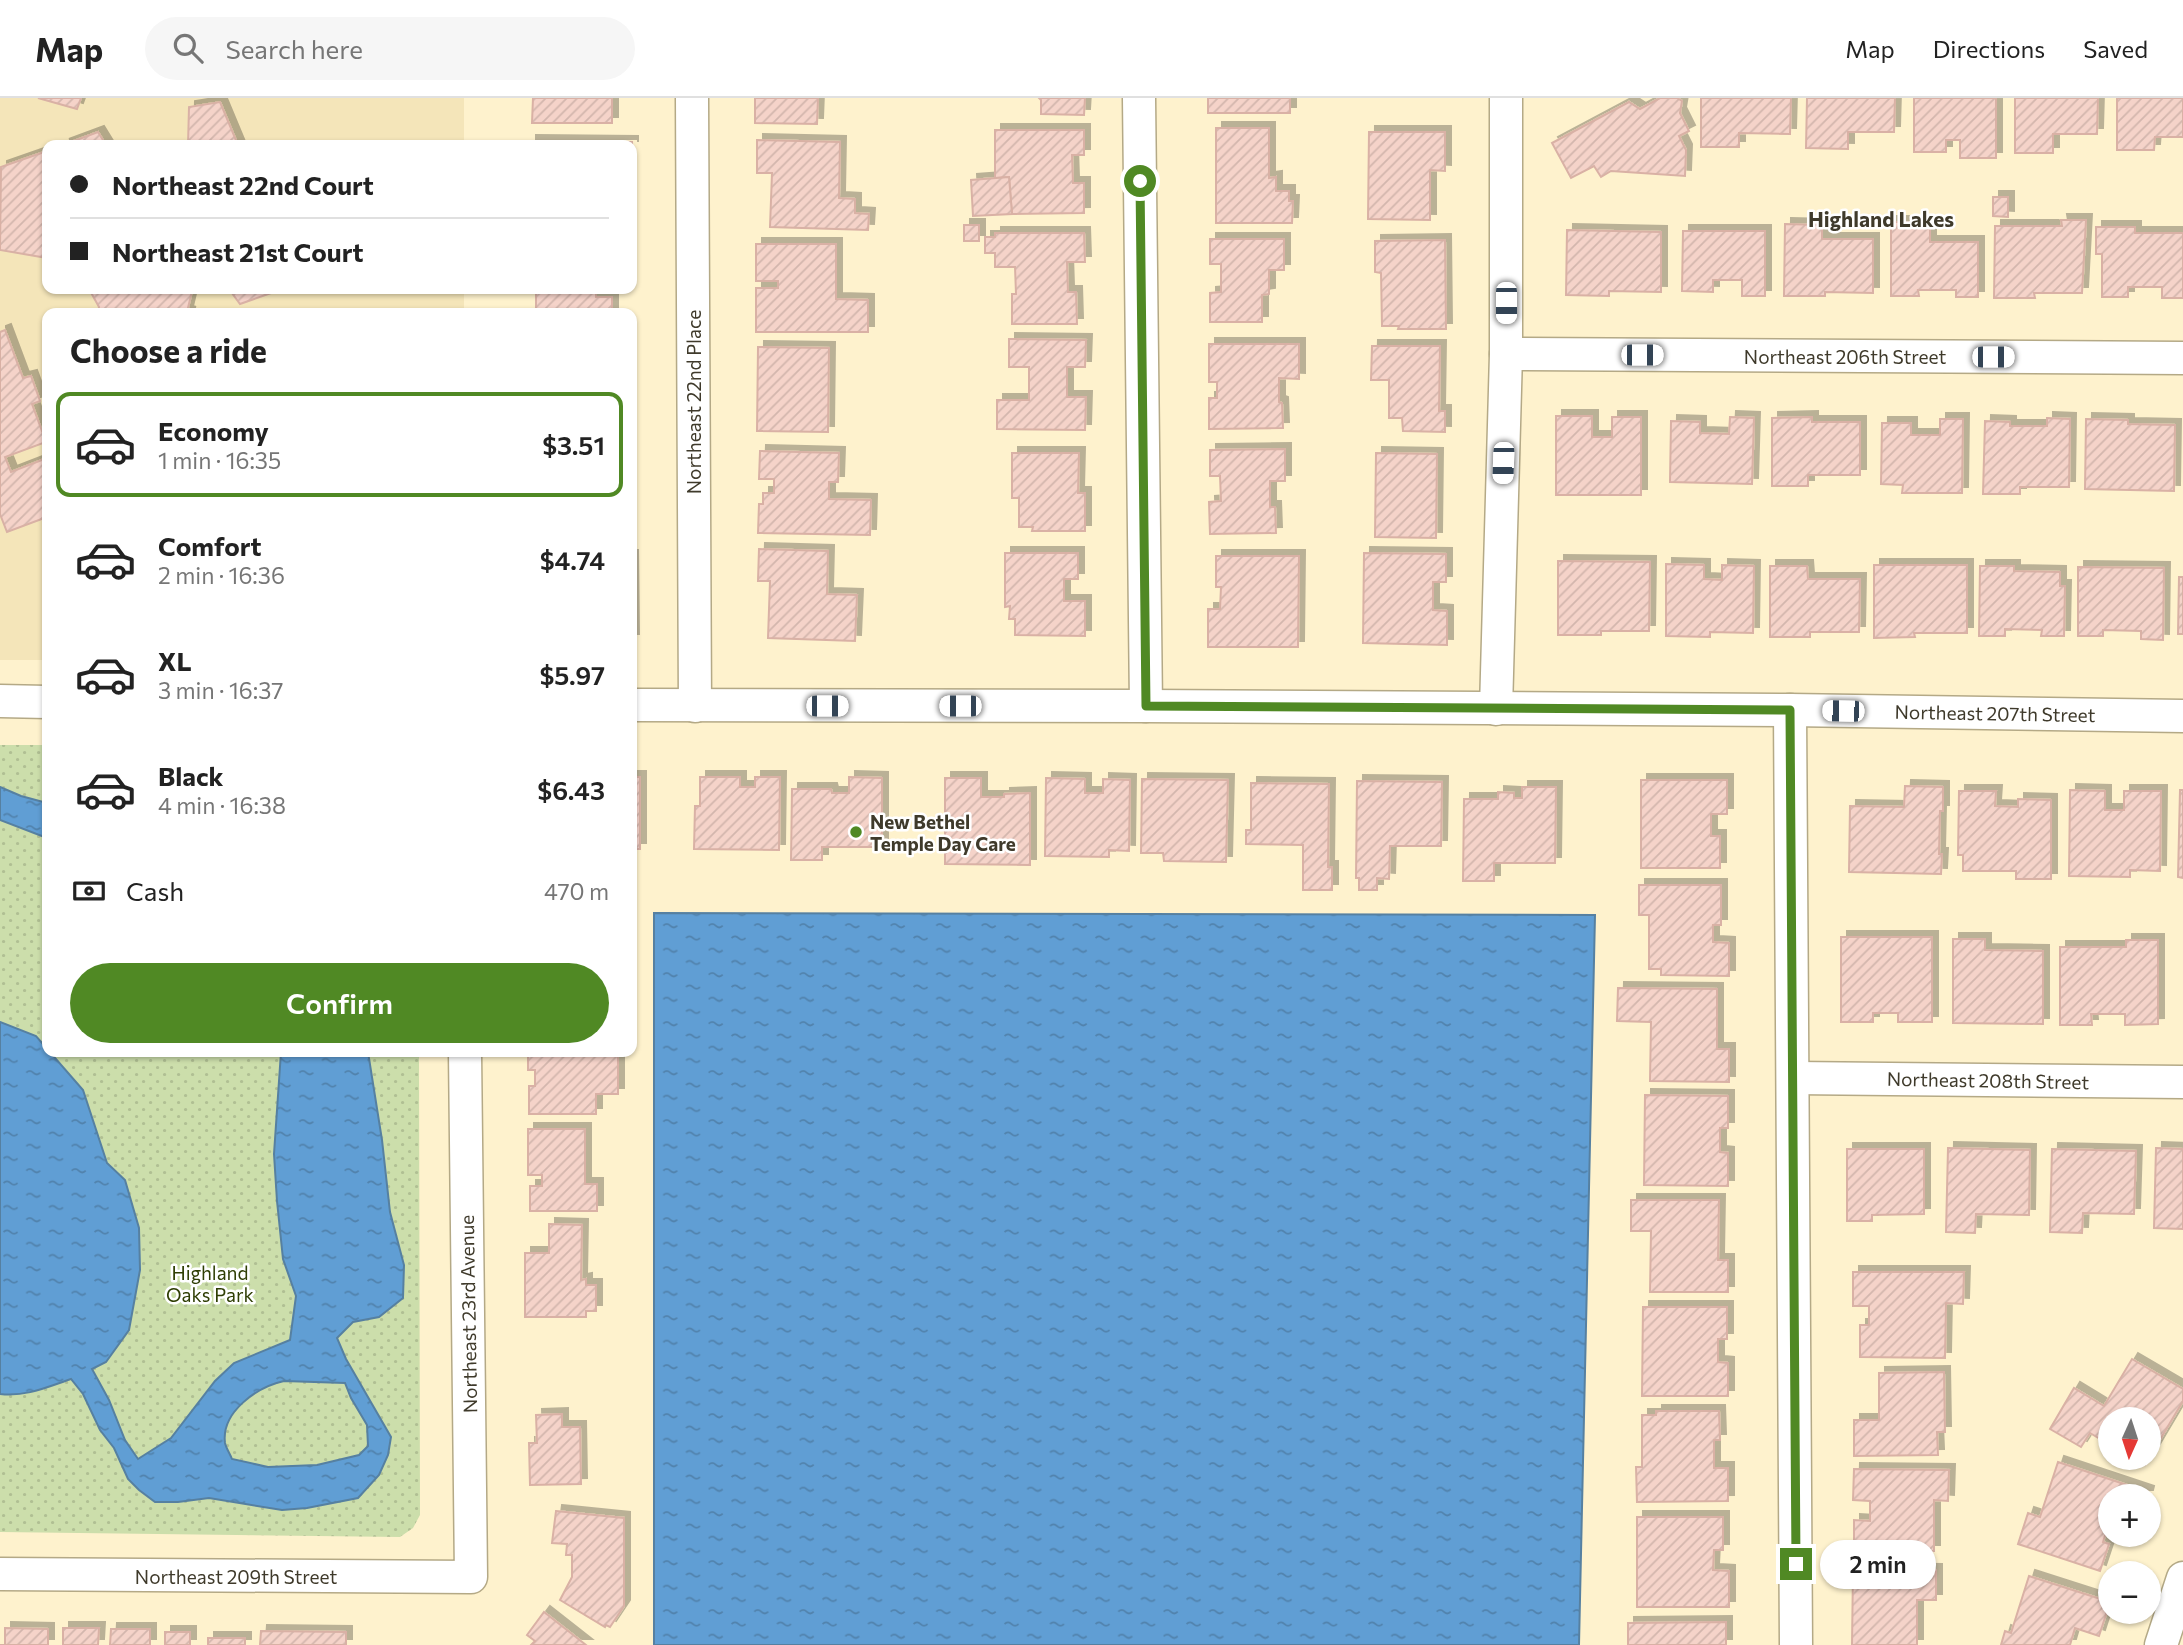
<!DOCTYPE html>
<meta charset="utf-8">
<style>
:root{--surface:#fff;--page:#f6f6f6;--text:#222;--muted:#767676;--line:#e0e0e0;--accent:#508924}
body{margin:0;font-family:Commissioner,sans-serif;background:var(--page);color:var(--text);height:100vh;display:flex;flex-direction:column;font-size:26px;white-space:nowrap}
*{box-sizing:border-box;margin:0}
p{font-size:23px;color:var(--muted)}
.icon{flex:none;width:38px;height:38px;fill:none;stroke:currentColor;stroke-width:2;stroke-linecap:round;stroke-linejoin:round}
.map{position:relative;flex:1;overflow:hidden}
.side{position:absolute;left:42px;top:210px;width:595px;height:749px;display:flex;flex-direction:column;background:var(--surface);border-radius:14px;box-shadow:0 2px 5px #0004}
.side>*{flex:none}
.hud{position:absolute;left:42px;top:42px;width:595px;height:154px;border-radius:14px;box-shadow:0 2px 5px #0004;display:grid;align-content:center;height:154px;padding:0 28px;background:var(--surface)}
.needle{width:46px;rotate:183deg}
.tools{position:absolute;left:2098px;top:1309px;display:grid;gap:14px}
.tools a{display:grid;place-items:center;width:63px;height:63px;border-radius:50%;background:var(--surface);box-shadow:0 2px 5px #0004;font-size:35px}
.end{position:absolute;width:32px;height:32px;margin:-16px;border:9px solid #508924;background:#fff;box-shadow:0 0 0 4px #fff}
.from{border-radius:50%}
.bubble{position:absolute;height:49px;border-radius:24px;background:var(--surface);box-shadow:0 2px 5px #0004;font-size:23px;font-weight:600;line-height:49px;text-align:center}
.car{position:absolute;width:21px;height:42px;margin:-21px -10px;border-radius:9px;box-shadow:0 0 5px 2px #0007;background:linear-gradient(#fff 24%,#345 0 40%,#fff 0 76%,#345 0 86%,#fff 0)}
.hud b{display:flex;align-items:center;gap:24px;height:66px;font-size:26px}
.hud b+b{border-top:2px solid var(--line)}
.hud i{width:18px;height:18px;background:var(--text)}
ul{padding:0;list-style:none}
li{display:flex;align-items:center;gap:21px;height:105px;margin:0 14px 10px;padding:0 14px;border:4px solid transparent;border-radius:14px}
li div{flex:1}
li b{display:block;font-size:26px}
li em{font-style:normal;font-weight:600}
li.selected{border-color:var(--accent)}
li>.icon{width:63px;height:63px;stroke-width:1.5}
h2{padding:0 28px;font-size:32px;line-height:84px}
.pay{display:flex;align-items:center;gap:18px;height:77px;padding:0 28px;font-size:26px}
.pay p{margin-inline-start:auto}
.cta{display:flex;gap:14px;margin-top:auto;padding:14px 28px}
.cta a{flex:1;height:80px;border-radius:42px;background:var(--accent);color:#fff;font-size:28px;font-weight:600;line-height:80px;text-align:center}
header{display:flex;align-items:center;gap:42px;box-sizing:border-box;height:98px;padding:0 35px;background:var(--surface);border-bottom:2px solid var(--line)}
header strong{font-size:33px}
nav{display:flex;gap:38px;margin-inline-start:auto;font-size:24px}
.search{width:490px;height:63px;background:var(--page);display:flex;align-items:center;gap:18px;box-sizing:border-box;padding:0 24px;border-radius:38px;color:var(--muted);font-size:26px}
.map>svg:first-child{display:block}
.built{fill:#f4e5b9}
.park{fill:url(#park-dots)}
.water{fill:url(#water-ripples);stroke:#5680a1;stroke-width:2;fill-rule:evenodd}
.building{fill:url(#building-hatch);stroke:#d9b1a5;stroke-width:2;filter:url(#shadow)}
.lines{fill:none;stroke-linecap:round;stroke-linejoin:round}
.street-casing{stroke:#b4a986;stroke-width:35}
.street{stroke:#fff;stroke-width:32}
.route{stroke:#508924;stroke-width:9}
.poi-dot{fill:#508924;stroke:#fff;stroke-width:2.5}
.labels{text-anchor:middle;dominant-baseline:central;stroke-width:5;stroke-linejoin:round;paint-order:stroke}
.street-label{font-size:19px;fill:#3f3a2b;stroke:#fff}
.poi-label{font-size:19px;font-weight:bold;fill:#3f3a2b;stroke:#fff;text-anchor:start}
.park-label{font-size:19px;fill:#2f3e04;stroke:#fff}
.neighbourhood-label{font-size:21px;font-weight:bold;fill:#3f3a2b;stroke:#fff}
</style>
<header>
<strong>Map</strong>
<div class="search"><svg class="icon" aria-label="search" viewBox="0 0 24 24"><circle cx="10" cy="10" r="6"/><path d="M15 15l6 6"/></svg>Search here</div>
<nav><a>Map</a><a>Directions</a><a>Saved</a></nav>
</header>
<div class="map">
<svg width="2183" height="1547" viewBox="0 0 2183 1547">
<defs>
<pattern id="park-dots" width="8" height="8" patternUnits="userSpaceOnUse" patternTransform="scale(1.75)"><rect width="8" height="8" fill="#ccdeab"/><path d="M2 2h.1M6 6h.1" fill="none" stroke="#b0bf93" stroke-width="1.8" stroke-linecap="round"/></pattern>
<pattern id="water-ripples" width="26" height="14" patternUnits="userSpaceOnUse" patternTransform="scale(1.75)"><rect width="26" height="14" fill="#609ed4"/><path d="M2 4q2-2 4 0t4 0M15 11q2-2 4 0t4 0" fill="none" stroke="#5182ac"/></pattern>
<pattern id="building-hatch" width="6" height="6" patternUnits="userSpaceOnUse" patternTransform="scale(1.75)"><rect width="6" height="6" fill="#f5d3c9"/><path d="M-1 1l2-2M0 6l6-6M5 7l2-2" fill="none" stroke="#d3b6ad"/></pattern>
<filter id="shadow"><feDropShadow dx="6" dy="-6" stdDeviation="0" flood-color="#0004"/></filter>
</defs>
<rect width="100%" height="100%" fill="#fef2cd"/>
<!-- built -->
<polygon class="built" points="0,0 464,0 464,47 47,47 47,191 464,191 464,215 47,215 47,562 0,562"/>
<!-- park -->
<polygon class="park" points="0,647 47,647 47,954 419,954 420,1417 413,1430 400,1439 0,1434"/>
<!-- water -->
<g class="water">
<polygon points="0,689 21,698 47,705 47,740 0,722"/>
<polygon points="654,815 1595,817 1579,1547 654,1547"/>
<path d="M0,924L36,938L83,992L107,1065L125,1082L139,1130L140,1172L129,1232L106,1264L92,1271L109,1302L125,1342L138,1361L171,1340L215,1283L234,1265L290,1242L296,1198L283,1161L277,1103L274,1056L281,954H368L382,1042L390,1114L404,1167L403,1200L379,1219L353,1224L337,1240L346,1261L391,1339L388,1357L379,1377L358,1400L307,1410L282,1412L209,1400L178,1404H155L139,1392L128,1381L114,1350L100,1332L83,1296L71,1281C47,1289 26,1299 0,1296ZM284,1283L345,1285L351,1300L367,1327L368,1348L359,1357L317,1367L268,1369L232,1361C230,1356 226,1350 225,1345C221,1314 257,1289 284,1283Z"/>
</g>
<!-- building -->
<g class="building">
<polygon points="38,0 81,0 77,11"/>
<polygon points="533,0 612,0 612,25 532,25"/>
<polygon points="755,0 818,0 817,26 755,25"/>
<polygon points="1039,0 1085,0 1084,17 1041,16 1041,2"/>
<rect x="1208" y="0" width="82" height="15"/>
<polygon points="1660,0 1677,0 1682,3 1680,15 1689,33 1679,38 1686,52 1685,78 1611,73 1601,79 1594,68 1571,80 1552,45 1629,4 1640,11"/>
<polygon points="1701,0 1791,0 1790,36 1739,35 1739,49 1701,49"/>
<polygon points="1807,0 1895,0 1894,34 1848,34 1848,51 1806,50"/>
<polygon points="1914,0 1996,0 1996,60 1960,60 1960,42 1946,42 1946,54 1914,54"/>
<polygon points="2015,0 2098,0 2097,36 2053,36 2053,55 2015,55"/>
<polygon points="2117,0 2183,0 2183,39 2155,39 2154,52 2117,52"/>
<polygon points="220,4 238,47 188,47 189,9"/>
<polygon points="1216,30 1269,30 1269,80 1276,79 1276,93 1289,93 1289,103 1293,103 1292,125 1216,125"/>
<polygon points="995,32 1084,32 1084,57 1072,57 1073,85 1084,85 1084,115 1012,116 1009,79 995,80"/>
<polygon points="98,34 106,47 63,47"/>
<polygon points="1369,34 1445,34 1445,73 1430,72 1430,122 1368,121"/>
<polygon points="757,42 840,44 839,100 855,101 855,115 869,116 868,132 770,129 772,75 757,75"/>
<polygon points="530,43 632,44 632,50 632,47 530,47"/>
<polygon points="47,53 47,160 0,152 1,69"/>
<polygon points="1009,79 1012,116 973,118 971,82"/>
<polygon points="1993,99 2008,99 2008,119 1993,118"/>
<polygon points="2061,122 2086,122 2082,195 2034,195 2035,200 1994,200 1995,128 2062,128"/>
<polygon points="1891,124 1930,124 1930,144 1978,144 1978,199 1956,199 1956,192 1918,192 1919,198 1891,198"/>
<polygon points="1785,126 1822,127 1822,141 1873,141 1873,195 1825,194 1825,198 1784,198"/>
<rect x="964" y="127" width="15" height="16"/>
<polygon points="2096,129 2135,129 2135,135 2183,135 2183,200 2162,200 2162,189 2128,189 2128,199 2102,199 2102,156 2096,156"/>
<polygon points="1567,132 1661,134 1661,194 1609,193 1609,198 1566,197"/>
<polygon points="1683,133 1765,133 1765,198 1742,198 1742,182 1713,182 1713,194 1682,193"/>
<polygon points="995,135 1084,135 1085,164 1067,164 1068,194 1076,194 1077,226 1012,226 1012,196 1016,196 1015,169 995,169 995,155 985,155 985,139 995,139"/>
<polygon points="1210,141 1284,141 1284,172 1269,172 1269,196 1262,197 1262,224 1210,224 1210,195 1221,194 1221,166 1210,166"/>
<polygon points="1445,142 1446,231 1398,231 1399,228 1382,228 1381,175 1375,174 1375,143"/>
<polygon points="756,146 836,146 836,201 868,202 868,234 756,234 756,190 778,190 778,183 756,183"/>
<polygon points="89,191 148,191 159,195 161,191 187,191 192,193 187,214 190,215 98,215 99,209"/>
<polygon points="229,191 270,191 271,195 240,206"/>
<polygon points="536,191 596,191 596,199 612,199 612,215 536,215"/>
<polygon points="5,232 23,280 31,278 40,303 32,306 46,344 5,359 11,374 47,360 47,419 7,434 0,416 0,234"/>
<polygon points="1009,241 1086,242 1085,269 1067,269 1067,299 1086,299 1085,332 997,331 997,302 1029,302 1029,269 1009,269"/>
<polygon points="1209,246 1299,246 1299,281 1279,280 1279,304 1282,305 1283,330 1209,331 1209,300 1217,300 1217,284 1209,284"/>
<polygon points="1372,248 1440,248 1439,313 1445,313 1445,334 1403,333 1402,320 1389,320 1389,282 1371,282"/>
<polygon points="758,249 829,250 828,334 757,333"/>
<polygon points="1556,318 1592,318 1592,339 1612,339 1612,319 1641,319 1641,397 1556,397"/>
<polygon points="1730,319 1754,320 1752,386 1670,384 1671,323 1700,324 1700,335 1729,336"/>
<polygon points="1812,319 1812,324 1860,324 1860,377 1808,377 1808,388 1772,388 1772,320"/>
<polygon points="2047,320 2070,321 2069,389 2020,389 2020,396 1983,396 1985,323 2010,324 2010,328 2047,328"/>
<polygon points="1940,321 1963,321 1962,395 1902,395 1903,387 1881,386 1882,325 1911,325 1911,337 1940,337"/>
<polygon points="2086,321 2128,322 2128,326 2175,327 2174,393 2085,391"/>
<polygon points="1285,351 1285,383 1270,383 1270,409 1275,409 1276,435 1210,436 1209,404 1221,403 1220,378 1210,378 1210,352"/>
<polygon points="760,353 839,355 838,384 829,384 829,401 871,402 870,437 758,435 759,406 763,406 763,395 774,395 774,381 759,381"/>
<polygon points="1012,355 1079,355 1078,395 1085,395 1085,433 1032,433 1033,429 1019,429 1019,400 1012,400"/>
<polygon points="1376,355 1437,356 1436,440 1375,439"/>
<polygon points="759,451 828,453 827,496 857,497 855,543 768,540 770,483 758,483"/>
<polygon points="1005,455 1078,455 1078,481 1064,481 1064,503 1085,503 1085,538 1015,537 1015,521 1009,521 1010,508 1005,509"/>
<polygon points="1364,455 1446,456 1446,484 1433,484 1433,512 1447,513 1447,547 1363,545"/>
<polygon points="632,457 633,542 632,542"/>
<polygon points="1216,458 1299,458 1298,549 1208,549 1208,511 1220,511 1221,489 1216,489"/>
<polygon points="1558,463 1650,464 1649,533 1601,533 1601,537 1558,537"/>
<polygon points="1666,466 1704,467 1704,481 1722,482 1722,467 1754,468 1753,535 1710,534 1710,539 1666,538"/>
<polygon points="1874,467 1967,467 1967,535 1914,535 1915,539 1874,540"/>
<polygon points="1770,468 1807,468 1808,481 1860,481 1859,534 1810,534 1810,539 1770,539"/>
<polygon points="1980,468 2014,468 2014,473 2060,474 2060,488 2065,488 2064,538 2041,538 2042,532 2005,531 2005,538 1979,538"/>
<polygon points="2078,469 2164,470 2163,542 2141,541 2141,533 2103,532 2103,538 2078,538"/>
<polygon points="2179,479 2183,479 2183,536 2178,536"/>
<rect x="632" y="679" width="8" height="72"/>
<polygon points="700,679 740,679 740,689 755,689 755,679 780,679 779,752 694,751 695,708 700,708"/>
<polygon points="849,679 882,680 882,749 822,749 822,762 791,762 792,691 831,691 832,695 849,695"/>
<polygon points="945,680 981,680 981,699 1004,699 1004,696 1030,695 1030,767 945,766"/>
<polygon points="1046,680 1085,681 1085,695 1103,695 1103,681 1130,682 1129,753 1109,752 1109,759 1045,758"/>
<polygon points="1142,681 1228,682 1226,764 1164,763 1163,755 1141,755"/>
<polygon points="1641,682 1727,682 1727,716 1711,716 1711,738 1720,738 1720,770 1641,770"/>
<polygon points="1357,683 1442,684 1441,748 1390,748 1389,781 1377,780 1377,792 1359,792 1359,780 1356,780"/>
<polygon points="1251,685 1329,686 1328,769 1332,769 1332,792 1303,792 1303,747 1246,746 1246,732 1251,732"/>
<polygon points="1905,688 1943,689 1943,713 1940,713 1939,756 1942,756 1941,776 1849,774 1850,708 1904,709"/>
<polygon points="1522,689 1556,689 1555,765 1494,765 1494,783 1463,783 1464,701 1498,701 1498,694 1514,695 1514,700 1522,700"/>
<polygon points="2070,692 2105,693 2105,712 2124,712 2124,693 2161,693 2160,773 2130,772 2130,779 2069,778"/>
<polygon points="2180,692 2183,692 2183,780 2178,779"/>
<polygon points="1959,693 1996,693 1995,708 2018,709 2018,701 2051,702 2051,781 2016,781 2016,773 1963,773 1963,757 1958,757"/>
<polygon points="1639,787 1721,787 1721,827 1713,827 1713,844 1729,845 1729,878 1661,877 1661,871 1649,871 1649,817 1639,817"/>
<polygon points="1841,839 1932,839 1932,924 1898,924 1898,915 1873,915 1873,924 1841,924"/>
<polygon points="1953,841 1985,841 1985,852 2043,853 2043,926 1953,925"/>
<polygon points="2126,842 2158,842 2158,926 2125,927 2125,916 2091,916 2092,927 2060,927 2060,849 2126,849"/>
<polygon points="1618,890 1717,891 1717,951 1729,951 1729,984 1650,983 1651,924 1617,923"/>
<polygon points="528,954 618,954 618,996 596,996 596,1016 529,1016 529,988 535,988 535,972 528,972"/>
<polygon points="1645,997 1728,998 1728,1030 1720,1030 1720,1054 1728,1055 1728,1088 1644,1087"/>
<polygon points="528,1031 585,1031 585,1086 597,1086 597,1113 530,1113 530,1088 542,1088 542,1077 528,1077"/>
<polygon points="1948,1050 2030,1052 2029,1117 1976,1116 1975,1135 1946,1134"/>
<polygon points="2156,1050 2183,1051 2183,1131 2154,1130"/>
<polygon points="1847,1051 1924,1051 1924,1116 1872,1117 1872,1123 1847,1123"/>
<polygon points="2052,1051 2136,1053 2134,1116 2083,1115 2082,1135 2050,1134"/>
<polygon points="1631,1102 1719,1102 1718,1162 1728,1162 1728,1194 1650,1194 1651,1133 1631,1133"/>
<polygon points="549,1126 582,1127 581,1182 586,1181 586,1187 596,1187 596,1213 586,1213 586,1219 525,1219 525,1155 549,1155"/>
<polygon points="1853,1174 1964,1174 1963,1206 1946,1205 1945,1260 1860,1259 1860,1227 1869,1227 1869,1208 1853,1208"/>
<polygon points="1643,1209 1727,1209 1727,1241 1718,1241 1718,1264 1728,1265 1728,1298 1642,1298"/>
<polygon points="2132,1261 2183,1291 2183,1303 2145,1367 2132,1360 2149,1360 2149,1321 2110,1321 2110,1347 2090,1335 2081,1349 2050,1331 2074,1290 2104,1308"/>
<polygon points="1944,1274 1945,1334 1937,1334 1938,1357 1854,1358 1854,1322 1879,1322 1879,1275"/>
<polygon points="1656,1313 1719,1313 1720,1342 1714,1342 1714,1370 1728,1370 1728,1403 1637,1404 1636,1369 1642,1369 1642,1317 1656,1317"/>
<polygon points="562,1316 562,1329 580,1329 581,1386 530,1387 529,1345 537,1345 536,1317"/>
<polygon points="2058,1364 2148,1394 2147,1398 2110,1398 2110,1421 2103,1444 2109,1446 2100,1473 2018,1446 2028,1415 2040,1419"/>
<polygon points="1854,1371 1949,1372 1948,1403 1934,1402 1934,1453 1920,1453 1920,1457 1854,1456 1854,1422 1870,1423 1870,1403 1853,1402"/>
<polygon points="556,1413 624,1420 624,1508 610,1529 606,1527 605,1529 560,1502 572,1479 572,1457 566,1457 567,1446 552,1445"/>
<polygon points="1637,1419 1723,1419 1723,1452 1714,1452 1713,1472 1729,1473 1729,1509 1637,1509"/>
<polygon points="1853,1471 1936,1472 1936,1502 1917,1502 1917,1547 1852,1547"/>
<polygon points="2029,1478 2110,1504 2099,1538 2075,1530 2070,1547 2001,1547 2005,1533 2011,1535"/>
<polygon points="544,1514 586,1547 531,1547 535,1543 527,1537"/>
<polygon points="1726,1524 1726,1547 1628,1547 1628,1525"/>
<polygon points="5,1530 48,1531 48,1547 0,1547 5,1547"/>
<polygon points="63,1530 99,1530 98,1547 63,1547"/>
<polygon points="111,1531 150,1531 150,1547 110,1547"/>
<polygon points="261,1533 346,1534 346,1547 260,1547"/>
<rect x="165" y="1534" width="25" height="13"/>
<rect x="208" y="1540" width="37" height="7"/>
</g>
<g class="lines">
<defs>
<g id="street">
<polyline points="692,0 695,608"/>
<polyline points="1139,0 1146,608"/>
<polyline points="1506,256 2183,260"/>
<polyline points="0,603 47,604"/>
<polyline points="632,607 1146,608 1790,612 2183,618"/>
<polyline points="1496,611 1506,256 1506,0"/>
<polyline points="1790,612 1796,1547"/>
<polyline points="1794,980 2183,984"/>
<polyline points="0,1476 471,1479 465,954"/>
<polyline points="2161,1547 2183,1480"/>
</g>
</defs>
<!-- street casing -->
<use href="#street" class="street-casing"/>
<!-- street -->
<use href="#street" class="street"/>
</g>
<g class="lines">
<!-- route -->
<polyline class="route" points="1140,83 1146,608 1790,612 1796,1466"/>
</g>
<!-- markers -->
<circle class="poi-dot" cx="856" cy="734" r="7"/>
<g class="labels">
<!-- street labels -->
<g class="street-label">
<text x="1845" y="258">Northeast 206th Street</text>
<text transform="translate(693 304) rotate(-90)">Northeast 22nd Place</text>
<text transform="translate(1995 615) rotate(1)">Northeast 207th Street</text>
<text transform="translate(1988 982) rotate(1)">Northeast 208th Street</text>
<text transform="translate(468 1216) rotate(-91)">Northeast 23rd Avenue</text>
<text x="236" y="1478">Northeast 209th Street</text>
</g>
<!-- poi labels -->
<g class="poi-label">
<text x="870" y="723">New Bethel<tspan x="870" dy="22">Temple Day Care</tspan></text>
</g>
<!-- park labels -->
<g class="park-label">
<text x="210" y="1174">Highland<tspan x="210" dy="22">Oaks Park</tspan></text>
</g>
<!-- neighbourhood labels -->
<g class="neighbourhood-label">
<text x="1881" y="120">Highland Lakes</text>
</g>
</g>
</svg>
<div class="tools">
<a><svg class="needle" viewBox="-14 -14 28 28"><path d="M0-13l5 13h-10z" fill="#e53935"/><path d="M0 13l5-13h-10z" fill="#767676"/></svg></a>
<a>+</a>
<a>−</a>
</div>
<i class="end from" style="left:1140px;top:83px"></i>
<i class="end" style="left:1796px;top:1466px"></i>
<div class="bubble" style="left:1820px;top:1442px;width:116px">2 min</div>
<i class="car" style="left:1506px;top:205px;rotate:180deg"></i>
<i class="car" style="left:1642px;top:257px;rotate:90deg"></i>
<i class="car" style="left:1993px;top:259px;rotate:90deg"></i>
<i class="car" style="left:1503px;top:365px;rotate:182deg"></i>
<i class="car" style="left:827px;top:608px;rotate:90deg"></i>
<i class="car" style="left:960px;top:608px;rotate:270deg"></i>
<i class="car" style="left:1843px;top:613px;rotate:271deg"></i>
<div class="hud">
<b><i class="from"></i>Northeast 22nd Court</b>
<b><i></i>Northeast 21st Court</b>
</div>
<section class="side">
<h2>Choose a ride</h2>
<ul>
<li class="selected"><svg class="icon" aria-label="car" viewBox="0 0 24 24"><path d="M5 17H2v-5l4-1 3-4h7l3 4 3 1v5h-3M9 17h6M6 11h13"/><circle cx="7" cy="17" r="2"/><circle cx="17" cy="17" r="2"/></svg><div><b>Economy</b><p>1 min · 16:35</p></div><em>$3.51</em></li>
<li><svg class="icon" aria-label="car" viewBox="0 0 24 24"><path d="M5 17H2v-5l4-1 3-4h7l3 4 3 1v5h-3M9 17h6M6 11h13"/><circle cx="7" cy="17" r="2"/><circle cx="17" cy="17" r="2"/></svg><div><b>Comfort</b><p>2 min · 16:36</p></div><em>$4.74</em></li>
<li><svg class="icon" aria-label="car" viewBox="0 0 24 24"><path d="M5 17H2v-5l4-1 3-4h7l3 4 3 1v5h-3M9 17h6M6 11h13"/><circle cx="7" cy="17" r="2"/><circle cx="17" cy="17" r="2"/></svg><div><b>XL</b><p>3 min · 16:37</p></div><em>$5.97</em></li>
<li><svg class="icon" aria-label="car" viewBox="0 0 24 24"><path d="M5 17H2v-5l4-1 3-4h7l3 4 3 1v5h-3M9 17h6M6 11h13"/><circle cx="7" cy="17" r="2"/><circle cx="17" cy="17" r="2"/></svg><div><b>Black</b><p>4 min · 16:38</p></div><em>$6.43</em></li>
</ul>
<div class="pay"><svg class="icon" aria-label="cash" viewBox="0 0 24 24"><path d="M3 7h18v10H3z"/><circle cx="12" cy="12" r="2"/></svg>Cash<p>470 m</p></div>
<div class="cta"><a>Confirm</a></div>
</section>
</div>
